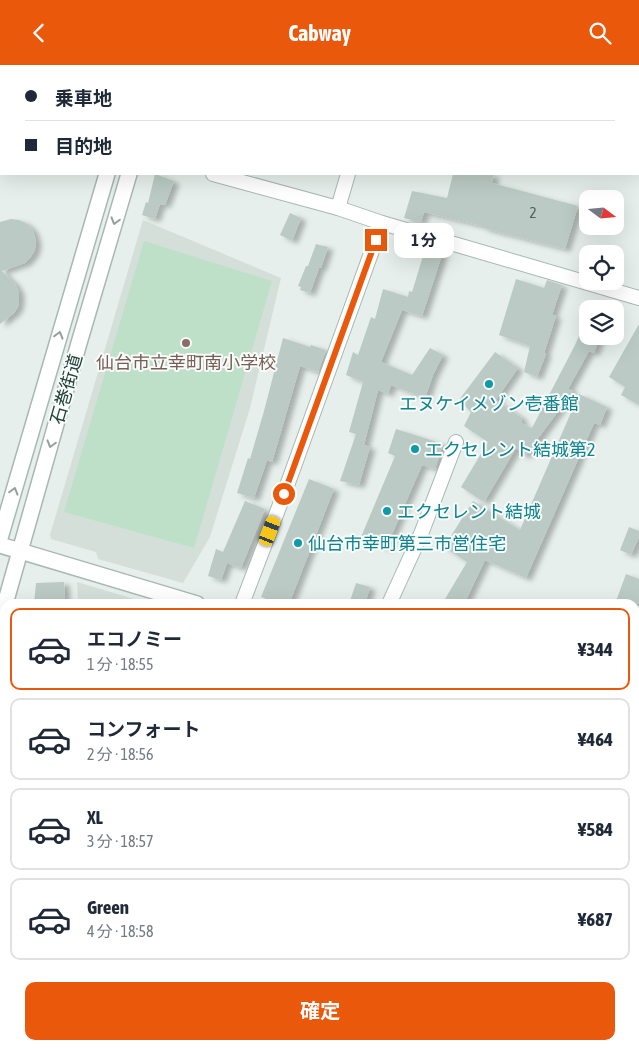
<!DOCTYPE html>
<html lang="ja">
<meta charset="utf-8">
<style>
:root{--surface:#fff;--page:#f2f2f3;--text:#1f2937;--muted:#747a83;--line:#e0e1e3;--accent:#ea580c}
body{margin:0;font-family:"Asap Condensed","Noto Sans JP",sans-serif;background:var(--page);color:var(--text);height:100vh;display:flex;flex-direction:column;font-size:19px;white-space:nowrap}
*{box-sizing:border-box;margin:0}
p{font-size:16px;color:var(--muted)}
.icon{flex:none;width:28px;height:28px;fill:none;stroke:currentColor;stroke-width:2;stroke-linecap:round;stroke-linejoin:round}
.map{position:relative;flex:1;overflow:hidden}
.sheet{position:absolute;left:0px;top:534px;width:640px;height:451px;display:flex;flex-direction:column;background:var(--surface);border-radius:15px 15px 0 0;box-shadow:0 5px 20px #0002}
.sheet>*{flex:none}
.banner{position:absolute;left:0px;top:0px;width:640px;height:110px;box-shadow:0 5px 20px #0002;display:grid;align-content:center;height:110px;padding:0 25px;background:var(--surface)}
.needle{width:32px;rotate:106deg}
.fabs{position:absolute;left:579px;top:125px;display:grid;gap:10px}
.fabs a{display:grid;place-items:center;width:45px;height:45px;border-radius:10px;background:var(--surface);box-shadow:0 5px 20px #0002;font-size:25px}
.end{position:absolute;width:22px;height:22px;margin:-11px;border:6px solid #ea580c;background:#fff;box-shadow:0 0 0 2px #fff}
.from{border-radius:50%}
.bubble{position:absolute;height:35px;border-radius:10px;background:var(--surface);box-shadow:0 5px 20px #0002;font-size:16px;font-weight:700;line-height:35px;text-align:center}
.car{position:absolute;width:15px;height:30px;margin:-15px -8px;border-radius:6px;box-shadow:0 0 4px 1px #0007;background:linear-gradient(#f5c518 24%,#345 0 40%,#f5c518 0 76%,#345 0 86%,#f5c518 0)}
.banner b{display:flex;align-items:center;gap:18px;height:48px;font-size:19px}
.banner b+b{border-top:1px solid var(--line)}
.banner i{width:12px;height:12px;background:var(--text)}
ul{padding:9px 0 0;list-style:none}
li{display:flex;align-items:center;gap:15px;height:82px;margin:0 10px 8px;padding:0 15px;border:2px solid var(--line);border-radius:10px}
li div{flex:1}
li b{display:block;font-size:19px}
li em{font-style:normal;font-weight:700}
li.selected{border-color:var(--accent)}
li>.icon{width:45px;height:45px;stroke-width:1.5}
.primary-button{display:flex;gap:10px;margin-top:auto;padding:10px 25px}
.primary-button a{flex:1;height:58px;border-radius:10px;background:var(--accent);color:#fff;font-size:20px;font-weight:700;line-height:58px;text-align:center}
header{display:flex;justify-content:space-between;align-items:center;height:65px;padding:0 25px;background:var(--accent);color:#fff;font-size:22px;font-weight:700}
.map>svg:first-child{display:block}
.built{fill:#d4dfda}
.green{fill:#bfe0c8}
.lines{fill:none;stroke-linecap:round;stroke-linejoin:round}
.river{stroke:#8ec9d4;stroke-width:28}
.building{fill:#bbcac4;filter:url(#shadow)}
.minor-casing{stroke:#a8b8b2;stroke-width:16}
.tertiary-casing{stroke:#a8b8b2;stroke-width:18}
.minor{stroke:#fff;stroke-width:14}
.tertiary{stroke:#fff;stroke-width:15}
.rail{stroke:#5f7d75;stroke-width:4;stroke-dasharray:10 5;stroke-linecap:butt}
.oneway{stroke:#92a09c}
.route{stroke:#ea580c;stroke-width:6}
.education-dot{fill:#8d6e63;stroke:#f7fbf9;stroke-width:2}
.culture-dot{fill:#0f9aa8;stroke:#f7fbf9;stroke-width:2}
.labels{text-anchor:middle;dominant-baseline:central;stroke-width:4;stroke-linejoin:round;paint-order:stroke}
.number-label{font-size:15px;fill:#4a645c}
.education-label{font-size:18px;fill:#785e54;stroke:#f7fbf9}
.street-label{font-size:18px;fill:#24423a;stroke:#f7fbf9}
.culture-label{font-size:18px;fill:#0d838f;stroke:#f7fbf9;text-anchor:start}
</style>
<header><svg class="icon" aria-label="back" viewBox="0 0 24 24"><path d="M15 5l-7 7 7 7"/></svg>Cabway<svg class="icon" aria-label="search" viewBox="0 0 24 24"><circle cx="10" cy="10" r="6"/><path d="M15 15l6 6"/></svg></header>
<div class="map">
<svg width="639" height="984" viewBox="0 0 639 984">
<defs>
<filter id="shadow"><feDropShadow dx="5.5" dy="3" stdDeviation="2.5" flood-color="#0004"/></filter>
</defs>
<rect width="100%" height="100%" fill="#e6efeb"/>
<!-- built -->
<g class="built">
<polygon points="143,155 281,213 250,343 210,472 183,518 98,494 96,487 51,474 50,470"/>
<polygon points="77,517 151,539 78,539"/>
<polygon points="0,848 5,850 5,980 77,980 76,984 0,984"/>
</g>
<!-- green -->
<polygon class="green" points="144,176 272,216 194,483 64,447"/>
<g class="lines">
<!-- river -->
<polyline class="river" points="316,984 317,980"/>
</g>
<!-- building -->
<g class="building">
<polygon points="155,109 174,116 165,140 160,139 155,154 142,150 146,137 148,138"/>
<polygon points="453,109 494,109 492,118 578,141 565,184 483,163 483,161 424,147 421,157 404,153 412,126 447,133"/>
<polygon points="290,148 301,153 292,176 280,170"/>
<polygon points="11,154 19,155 26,158 32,164 35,172 36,180 34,187 30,193 25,198 2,206 15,219 19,227 19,235 18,242 14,248 0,259 0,157"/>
<polygon points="316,179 328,182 321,203 319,203 310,228 300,225 301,222 298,221 306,201 308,201"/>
<polygon points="426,181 443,187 422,251 402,245 381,297 412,310 430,283 443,290 433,310 425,333 391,320 388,329 378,325 364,380 370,382 359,420 340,416 356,369 349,367 363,317 346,310 353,287 358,290 371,252 375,254 383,224 408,232 409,226 412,227"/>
<polygon points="516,214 544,223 547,215 562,220 552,250 556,251 544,288 546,289 537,312 524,307 530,281 499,270"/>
<polygon points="588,250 588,271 600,271 594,288 589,286 568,324 573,326 525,391 519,387 519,386 516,383 484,437 461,422 488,377 464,361 471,347 459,335 495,287 518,303 496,335 522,353 521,358 532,363 575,280"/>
<polygon points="639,259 639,340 621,330 625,322 609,312"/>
<polygon points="283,273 310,282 311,280 326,285 318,307 300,301 272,397 267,395 254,433 237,428 248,393 250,394 264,346"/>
<polygon points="579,329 607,342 600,360 594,358 526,513 485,495 464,539 442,539 467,497 444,482 473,436 520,465"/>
<polygon points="396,364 443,379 435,404 422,400 386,483 361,472 395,391 388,388"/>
<polygon points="309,414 334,424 289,539 281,539 261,532"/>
<polygon points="245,436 265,444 241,503 227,498 221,515 208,511 216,484 223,487"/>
<polygon points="629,462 639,466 639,472 631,490 620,485"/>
<polygon points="626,509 639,514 639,539 615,539"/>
<polygon points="64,517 65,539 34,539 36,518"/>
<polygon points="356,518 370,522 365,539 349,539"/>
</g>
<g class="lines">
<defs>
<g id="minor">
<polyline points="449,0 453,1"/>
<polyline points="382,1 382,0"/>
<polyline points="213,109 338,143 382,158 639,233"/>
<polyline points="338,143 348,109"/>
<polyline points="242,539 284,429 382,158"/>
<polyline points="389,539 421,469 456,377"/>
<polyline points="333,984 334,980"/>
</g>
<g id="tertiary">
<polyline points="139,1 139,0"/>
<polyline points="161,1 162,0"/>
<polyline points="0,473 107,109"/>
<polyline points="0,480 197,539"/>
<polyline points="5,539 79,278 129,109"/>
<polyline points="0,557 5,540"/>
<polyline points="635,668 639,669"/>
</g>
</defs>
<!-- minor casing -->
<use href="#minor" class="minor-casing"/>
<!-- tertiary casing -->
<use href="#tertiary" class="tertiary-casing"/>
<!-- minor -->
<use href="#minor" class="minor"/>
<!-- tertiary -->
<use href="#tertiary" class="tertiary"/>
<!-- rail -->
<g class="rail">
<polyline points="106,1 110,0"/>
<polyline points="0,34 1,34"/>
</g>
</g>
<!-- one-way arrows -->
<defs><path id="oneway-chevron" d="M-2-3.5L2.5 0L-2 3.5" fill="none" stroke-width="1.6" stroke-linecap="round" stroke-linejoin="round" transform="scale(1.25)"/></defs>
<g class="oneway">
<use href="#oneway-chevron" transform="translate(115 156) rotate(106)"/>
<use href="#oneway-chevron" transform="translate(59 270) rotate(-74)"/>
<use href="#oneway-chevron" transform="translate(51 379) rotate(106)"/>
<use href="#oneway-chevron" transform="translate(14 426) rotate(-74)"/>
</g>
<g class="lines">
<!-- route -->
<polyline class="route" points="284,429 376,175"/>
</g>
<!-- markers -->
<circle class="education-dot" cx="186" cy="278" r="5"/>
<g class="culture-dot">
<circle cx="489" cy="319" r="5"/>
<circle cx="415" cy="384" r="5"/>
<circle cx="387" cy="446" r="5"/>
<circle cx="298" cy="478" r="5"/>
</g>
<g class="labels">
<!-- number labels -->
<g class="number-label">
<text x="533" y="147">2</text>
</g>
<!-- education labels -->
<g class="education-label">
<text x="186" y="297">仙台市立幸町南小学校</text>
</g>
<!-- street labels -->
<g class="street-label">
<text transform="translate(66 324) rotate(-74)">石巻街道</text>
</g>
<!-- culture labels -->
<g class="culture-label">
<text x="489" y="338" text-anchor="middle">エヌケイメゾン壱番館</text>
<text x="425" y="384">エクセレント結城第2</text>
<text x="397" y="446">エクセレント結城</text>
<text x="308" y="478">仙台市幸町第三市営住宅</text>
</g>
</g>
</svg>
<div class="fabs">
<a><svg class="needle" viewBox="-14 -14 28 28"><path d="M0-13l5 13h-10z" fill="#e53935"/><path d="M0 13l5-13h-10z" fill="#747a83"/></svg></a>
<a><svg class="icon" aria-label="locate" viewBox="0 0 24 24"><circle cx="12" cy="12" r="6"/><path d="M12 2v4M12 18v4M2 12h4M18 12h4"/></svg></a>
<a><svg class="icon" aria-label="layers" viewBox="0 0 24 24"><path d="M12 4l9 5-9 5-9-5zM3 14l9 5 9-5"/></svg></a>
</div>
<i class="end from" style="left:284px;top:429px"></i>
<i class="end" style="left:376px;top:175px"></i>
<div class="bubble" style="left:394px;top:158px;width:60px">1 分</div>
<i class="car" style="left:270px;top:466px;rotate:21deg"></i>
<div class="banner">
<b><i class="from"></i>乗車地</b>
<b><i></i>目的地</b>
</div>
<section class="sheet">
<ul>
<li class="selected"><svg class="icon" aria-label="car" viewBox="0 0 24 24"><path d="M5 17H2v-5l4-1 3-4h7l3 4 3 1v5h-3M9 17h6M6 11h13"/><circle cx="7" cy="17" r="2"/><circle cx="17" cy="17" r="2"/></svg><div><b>エコノミー</b><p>1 分 · 18:55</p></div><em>¥344</em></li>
<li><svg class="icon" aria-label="car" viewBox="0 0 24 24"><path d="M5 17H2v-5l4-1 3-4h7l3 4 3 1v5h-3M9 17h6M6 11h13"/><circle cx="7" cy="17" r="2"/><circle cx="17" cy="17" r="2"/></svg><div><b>コンフォート</b><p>2 分 · 18:56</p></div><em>¥464</em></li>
<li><svg class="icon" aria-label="car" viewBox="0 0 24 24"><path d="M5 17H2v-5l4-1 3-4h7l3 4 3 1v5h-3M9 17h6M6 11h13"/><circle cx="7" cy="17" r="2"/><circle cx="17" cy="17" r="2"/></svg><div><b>XL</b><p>3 分 · 18:57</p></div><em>¥584</em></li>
<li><svg class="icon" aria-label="car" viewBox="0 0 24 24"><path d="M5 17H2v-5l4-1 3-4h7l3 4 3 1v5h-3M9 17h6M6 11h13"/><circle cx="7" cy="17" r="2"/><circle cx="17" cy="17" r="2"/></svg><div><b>Green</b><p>4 分 · 18:58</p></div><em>¥687</em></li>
</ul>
<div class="primary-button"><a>確定</a></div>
</section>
</div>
